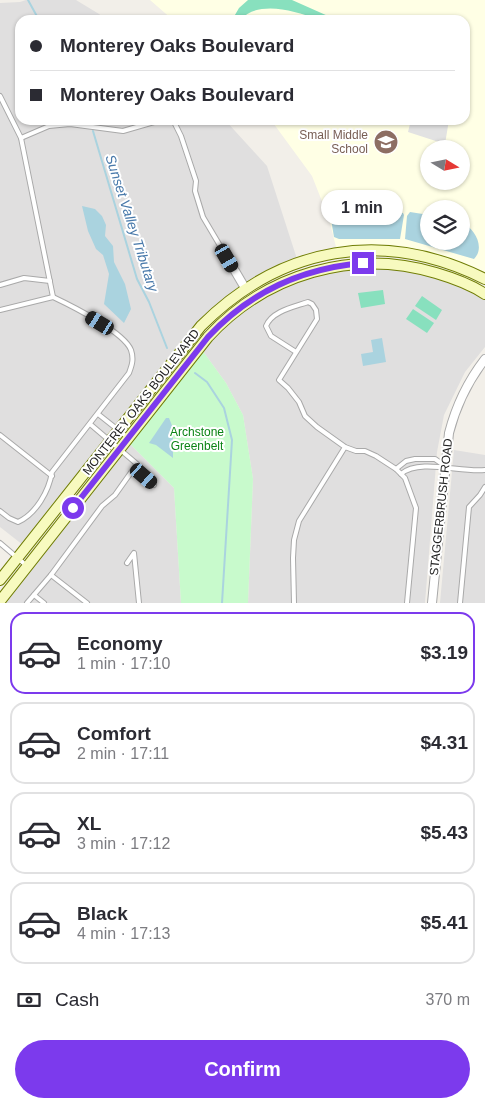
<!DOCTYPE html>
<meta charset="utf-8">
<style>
:root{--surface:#fff;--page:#f2f2f3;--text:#2b2b33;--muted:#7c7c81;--line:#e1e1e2;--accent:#7c3aed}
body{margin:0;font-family:Arial,sans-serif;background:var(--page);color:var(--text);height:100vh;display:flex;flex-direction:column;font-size:19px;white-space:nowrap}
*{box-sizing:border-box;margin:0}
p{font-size:16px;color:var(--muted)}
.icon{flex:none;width:28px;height:28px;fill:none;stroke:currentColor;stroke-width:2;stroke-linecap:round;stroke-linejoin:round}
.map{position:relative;height:603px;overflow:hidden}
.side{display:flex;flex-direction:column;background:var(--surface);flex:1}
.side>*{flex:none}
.banner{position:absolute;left:15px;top:15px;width:455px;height:110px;border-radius:15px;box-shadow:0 1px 4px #0004;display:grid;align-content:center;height:110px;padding:0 15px;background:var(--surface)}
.needle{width:32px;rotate:100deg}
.fabs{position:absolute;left:420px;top:140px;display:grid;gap:10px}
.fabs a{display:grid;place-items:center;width:50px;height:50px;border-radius:50%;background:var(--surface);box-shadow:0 1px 4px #0004;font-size:25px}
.end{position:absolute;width:22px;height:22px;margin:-11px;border:6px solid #7c3aed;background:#fff;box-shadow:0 0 0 2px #fff}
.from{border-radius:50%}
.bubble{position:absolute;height:35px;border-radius:18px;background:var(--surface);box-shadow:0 1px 4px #0004;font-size:16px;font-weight:700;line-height:35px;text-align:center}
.car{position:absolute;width:15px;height:30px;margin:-15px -8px;border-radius:6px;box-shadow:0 0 4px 1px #0007;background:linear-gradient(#222 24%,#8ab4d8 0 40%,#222 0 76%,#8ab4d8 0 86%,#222 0)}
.banner b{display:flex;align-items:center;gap:18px;height:48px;font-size:19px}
.banner b+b{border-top:1px solid var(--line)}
.banner i{width:12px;height:12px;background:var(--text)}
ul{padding:9px 0 0;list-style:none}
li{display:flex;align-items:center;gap:15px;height:82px;margin:0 10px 8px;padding:0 5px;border:2px solid var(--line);border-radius:15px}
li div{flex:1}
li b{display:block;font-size:19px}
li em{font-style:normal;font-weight:700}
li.active{border-color:var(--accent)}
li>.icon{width:45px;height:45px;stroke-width:1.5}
.pay{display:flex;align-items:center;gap:12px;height:55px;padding:0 15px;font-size:19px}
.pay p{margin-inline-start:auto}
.action{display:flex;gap:10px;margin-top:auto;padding:10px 15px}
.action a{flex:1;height:58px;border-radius:30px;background:var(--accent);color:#fff;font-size:20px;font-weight:700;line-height:58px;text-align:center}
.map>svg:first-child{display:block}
.residential{fill:#e0dfdf}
.education{fill:#ffffe5;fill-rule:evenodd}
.park{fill:#c8facc}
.pitch{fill:#88e0be}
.parking{fill:#e2e2e2}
.water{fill:#aad3df}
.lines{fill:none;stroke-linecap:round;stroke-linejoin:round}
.stream{stroke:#aad3df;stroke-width:2}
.lane-casing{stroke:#a9a9a9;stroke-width:6}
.street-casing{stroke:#a9a9a9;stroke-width:10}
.secondary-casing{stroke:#707d05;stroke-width:12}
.lane{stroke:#fff;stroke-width:4}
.street{stroke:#fff;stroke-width:8}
.secondary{stroke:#f7fabf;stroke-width:10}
.route{stroke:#7c3aed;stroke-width:6}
.labels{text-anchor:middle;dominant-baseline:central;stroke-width:4;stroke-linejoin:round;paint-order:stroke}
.education-label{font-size:12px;fill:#785e54;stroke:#fff;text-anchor:end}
.street-label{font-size:12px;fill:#222;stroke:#fff}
.park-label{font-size:12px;fill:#0c8416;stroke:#fff}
.water-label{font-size:14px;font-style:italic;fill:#4a7aab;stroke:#fff}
</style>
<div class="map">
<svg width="485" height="603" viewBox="0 0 485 603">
<rect width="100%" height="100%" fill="#f2efe9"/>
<!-- residential -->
<g class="residential">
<polygon points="26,0 76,0 99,14 106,20 20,20 20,120 225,120 267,166 297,259 271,269 246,283 214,308 188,336 23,545 0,527 0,3 20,2"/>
<polygon points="350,268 392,268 433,275 474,291 485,298 485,347 465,372 444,415 437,452 425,603 248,603 253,479 243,415 226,383 202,350 224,325 250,304 280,287 314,274"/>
<polygon points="129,443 174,488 181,603 3,603"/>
<polygon points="454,450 485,455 485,603 440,603"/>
</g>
<!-- education -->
<path class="education" d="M150,0H485V274L447,258L369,246L336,247L329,219L312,176L271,120H465V20H173ZM429,149H461V181H429ZM429,209H461V241H429Z"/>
<!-- park -->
<polygon class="park" points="202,350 226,383 243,415 253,479 248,603 181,603 174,488 129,443"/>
<!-- pitch -->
<g class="pitch">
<path d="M248,0H292L337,20C330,20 323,21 317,19C293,10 258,0 240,20H232L239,8Z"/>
<polygon points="383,290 385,304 361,308 358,293"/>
<polygon points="422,296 442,310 436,320 415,306"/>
<polygon points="413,309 434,323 427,333 406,319"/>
</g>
<!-- parking -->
<polygon class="parking" points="411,120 449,120 445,144 408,132"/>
<!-- water -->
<g class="water">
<polygon points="82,206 95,209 102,216 106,225 105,236 113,246 114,262 125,284 131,309 124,323 104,304 109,274 103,255 96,249 88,231"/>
<polygon points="370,208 403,213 404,215 400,239 339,239 334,237 331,219 332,216"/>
<path d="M410,212L429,215V241H461V222C476,229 485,248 474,259L405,239L407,216Z"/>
<polygon points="382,338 386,362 363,366 361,354 373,352 371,340"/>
<polygon points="166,418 169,418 173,428 173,458 156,445 149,443"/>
</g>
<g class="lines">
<!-- stream -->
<g class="stream">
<polyline points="28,0 39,20"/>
<polyline points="93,131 137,279 149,302 167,348"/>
<polyline points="195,373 207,382 224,408 232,440 222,603"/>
</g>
<defs>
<g id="lane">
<polyline points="0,96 21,138 53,297"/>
<polyline points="173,120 181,136 196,181 195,191 203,217 235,271"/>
<polyline points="21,138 49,126 70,124 123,131 161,120"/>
<polyline points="0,285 24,278 50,281"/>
<path d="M0,310L53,297C72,306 124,332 131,350C134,359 132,365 129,373L52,472C49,491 36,514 18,522L9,518L0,511"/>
<path d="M296,352L271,336L266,326C272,311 294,307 308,302L312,304L316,310L317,319L279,380L288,388L299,402L305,416L317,427L345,447L356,451H365L376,456L396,469L405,478L416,508L407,603"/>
<polyline points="98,414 127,437"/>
<polyline points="0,435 52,476"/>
<polyline points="135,468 154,485"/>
<polyline points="396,469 406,461 415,459 435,459 445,466"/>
<path d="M401,474C420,458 461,473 485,470"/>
<polyline points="0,543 27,566"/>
<polyline points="127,563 134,553 139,603"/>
<polyline points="51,575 87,603"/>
<polyline points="34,595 44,603"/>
<polyline points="27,603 51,575 102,506 115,495 137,464 90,424"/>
<polyline points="294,603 293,558 294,540 299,521 345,447"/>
<polyline points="460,603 469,507 480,495 485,487"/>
</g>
<g id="street">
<polyline points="235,271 245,288"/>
<path d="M432,603L449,433C456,406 468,381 485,359"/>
</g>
<g id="secondary">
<path d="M0,580L201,326C281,246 383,228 485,279"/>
<path d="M0,601L208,337C266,274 353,248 436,273C453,278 470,284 485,294"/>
</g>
</defs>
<!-- lane casing -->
<use href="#lane" class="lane-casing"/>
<!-- street casing -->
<use href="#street" class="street-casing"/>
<!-- secondary casing -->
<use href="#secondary" class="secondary-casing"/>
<!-- lane -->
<use href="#lane" class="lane"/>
<!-- street -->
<use href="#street" class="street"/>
<!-- secondary -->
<use href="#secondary" class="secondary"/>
</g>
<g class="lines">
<!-- route -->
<path class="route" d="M73,508L208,337C250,292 303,268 363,263"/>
</g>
<!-- icons -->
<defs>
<symbol id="school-disc" viewBox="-11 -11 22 22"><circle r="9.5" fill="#8d6e63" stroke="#fff"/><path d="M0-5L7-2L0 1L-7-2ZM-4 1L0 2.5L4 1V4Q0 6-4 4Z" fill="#fff"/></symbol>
</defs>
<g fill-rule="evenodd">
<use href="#school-disc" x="372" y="128" width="28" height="28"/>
</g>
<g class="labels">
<!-- education labels -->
<g class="education-label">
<text x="368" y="135">Small Middle<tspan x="368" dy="14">School</tspan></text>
</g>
<!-- street labels -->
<g class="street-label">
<text transform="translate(141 402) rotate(-52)">MONTEREY OAKS BOULEVARD</text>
<text transform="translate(441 507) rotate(-84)">STAGGERBRUSH ROAD</text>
</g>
<!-- park labels -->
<g class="park-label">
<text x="197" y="432">Archstone<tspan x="197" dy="14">Greenbelt</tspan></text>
</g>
<!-- water labels -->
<g class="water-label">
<text transform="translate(132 223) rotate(72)">Sunset Valley Tributary</text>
</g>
</g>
</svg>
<div class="fabs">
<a><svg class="needle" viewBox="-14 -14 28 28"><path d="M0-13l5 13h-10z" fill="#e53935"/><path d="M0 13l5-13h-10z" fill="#7c7c81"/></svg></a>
<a><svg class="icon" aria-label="layers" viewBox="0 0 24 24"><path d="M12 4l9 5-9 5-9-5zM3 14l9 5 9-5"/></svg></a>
</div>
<i class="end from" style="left:73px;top:508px"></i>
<i class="end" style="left:363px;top:263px"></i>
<div class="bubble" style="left:321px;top:190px;width:82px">1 min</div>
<i class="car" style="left:227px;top:258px;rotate:150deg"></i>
<i class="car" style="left:100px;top:323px;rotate:301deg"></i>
<i class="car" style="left:144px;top:476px;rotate:131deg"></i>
<div class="banner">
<b><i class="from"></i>Monterey Oaks Boulevard</b>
<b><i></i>Monterey Oaks Boulevard</b>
</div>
</div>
<section class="side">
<ul>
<li class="active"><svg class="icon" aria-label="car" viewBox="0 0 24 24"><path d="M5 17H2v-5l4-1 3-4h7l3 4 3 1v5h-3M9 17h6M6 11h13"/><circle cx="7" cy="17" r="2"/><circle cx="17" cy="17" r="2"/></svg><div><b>Economy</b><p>1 min · 17:10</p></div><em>$3.19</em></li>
<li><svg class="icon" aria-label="car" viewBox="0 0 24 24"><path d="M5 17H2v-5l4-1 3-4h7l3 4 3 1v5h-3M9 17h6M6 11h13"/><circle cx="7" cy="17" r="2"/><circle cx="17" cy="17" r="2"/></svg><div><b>Comfort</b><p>2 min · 17:11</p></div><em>$4.31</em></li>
<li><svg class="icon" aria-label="car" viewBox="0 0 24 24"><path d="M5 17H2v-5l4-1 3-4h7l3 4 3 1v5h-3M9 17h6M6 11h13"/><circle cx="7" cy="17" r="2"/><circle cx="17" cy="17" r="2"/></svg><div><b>XL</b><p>3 min · 17:12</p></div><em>$5.43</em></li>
<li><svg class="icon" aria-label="car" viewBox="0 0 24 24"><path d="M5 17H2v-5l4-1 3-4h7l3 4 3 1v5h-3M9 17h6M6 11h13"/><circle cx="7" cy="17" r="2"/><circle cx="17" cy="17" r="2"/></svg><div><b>Black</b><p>4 min · 17:13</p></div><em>$5.41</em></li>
</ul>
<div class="pay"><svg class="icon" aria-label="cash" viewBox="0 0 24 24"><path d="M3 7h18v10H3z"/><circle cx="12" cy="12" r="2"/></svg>Cash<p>370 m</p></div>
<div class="action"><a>Confirm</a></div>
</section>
